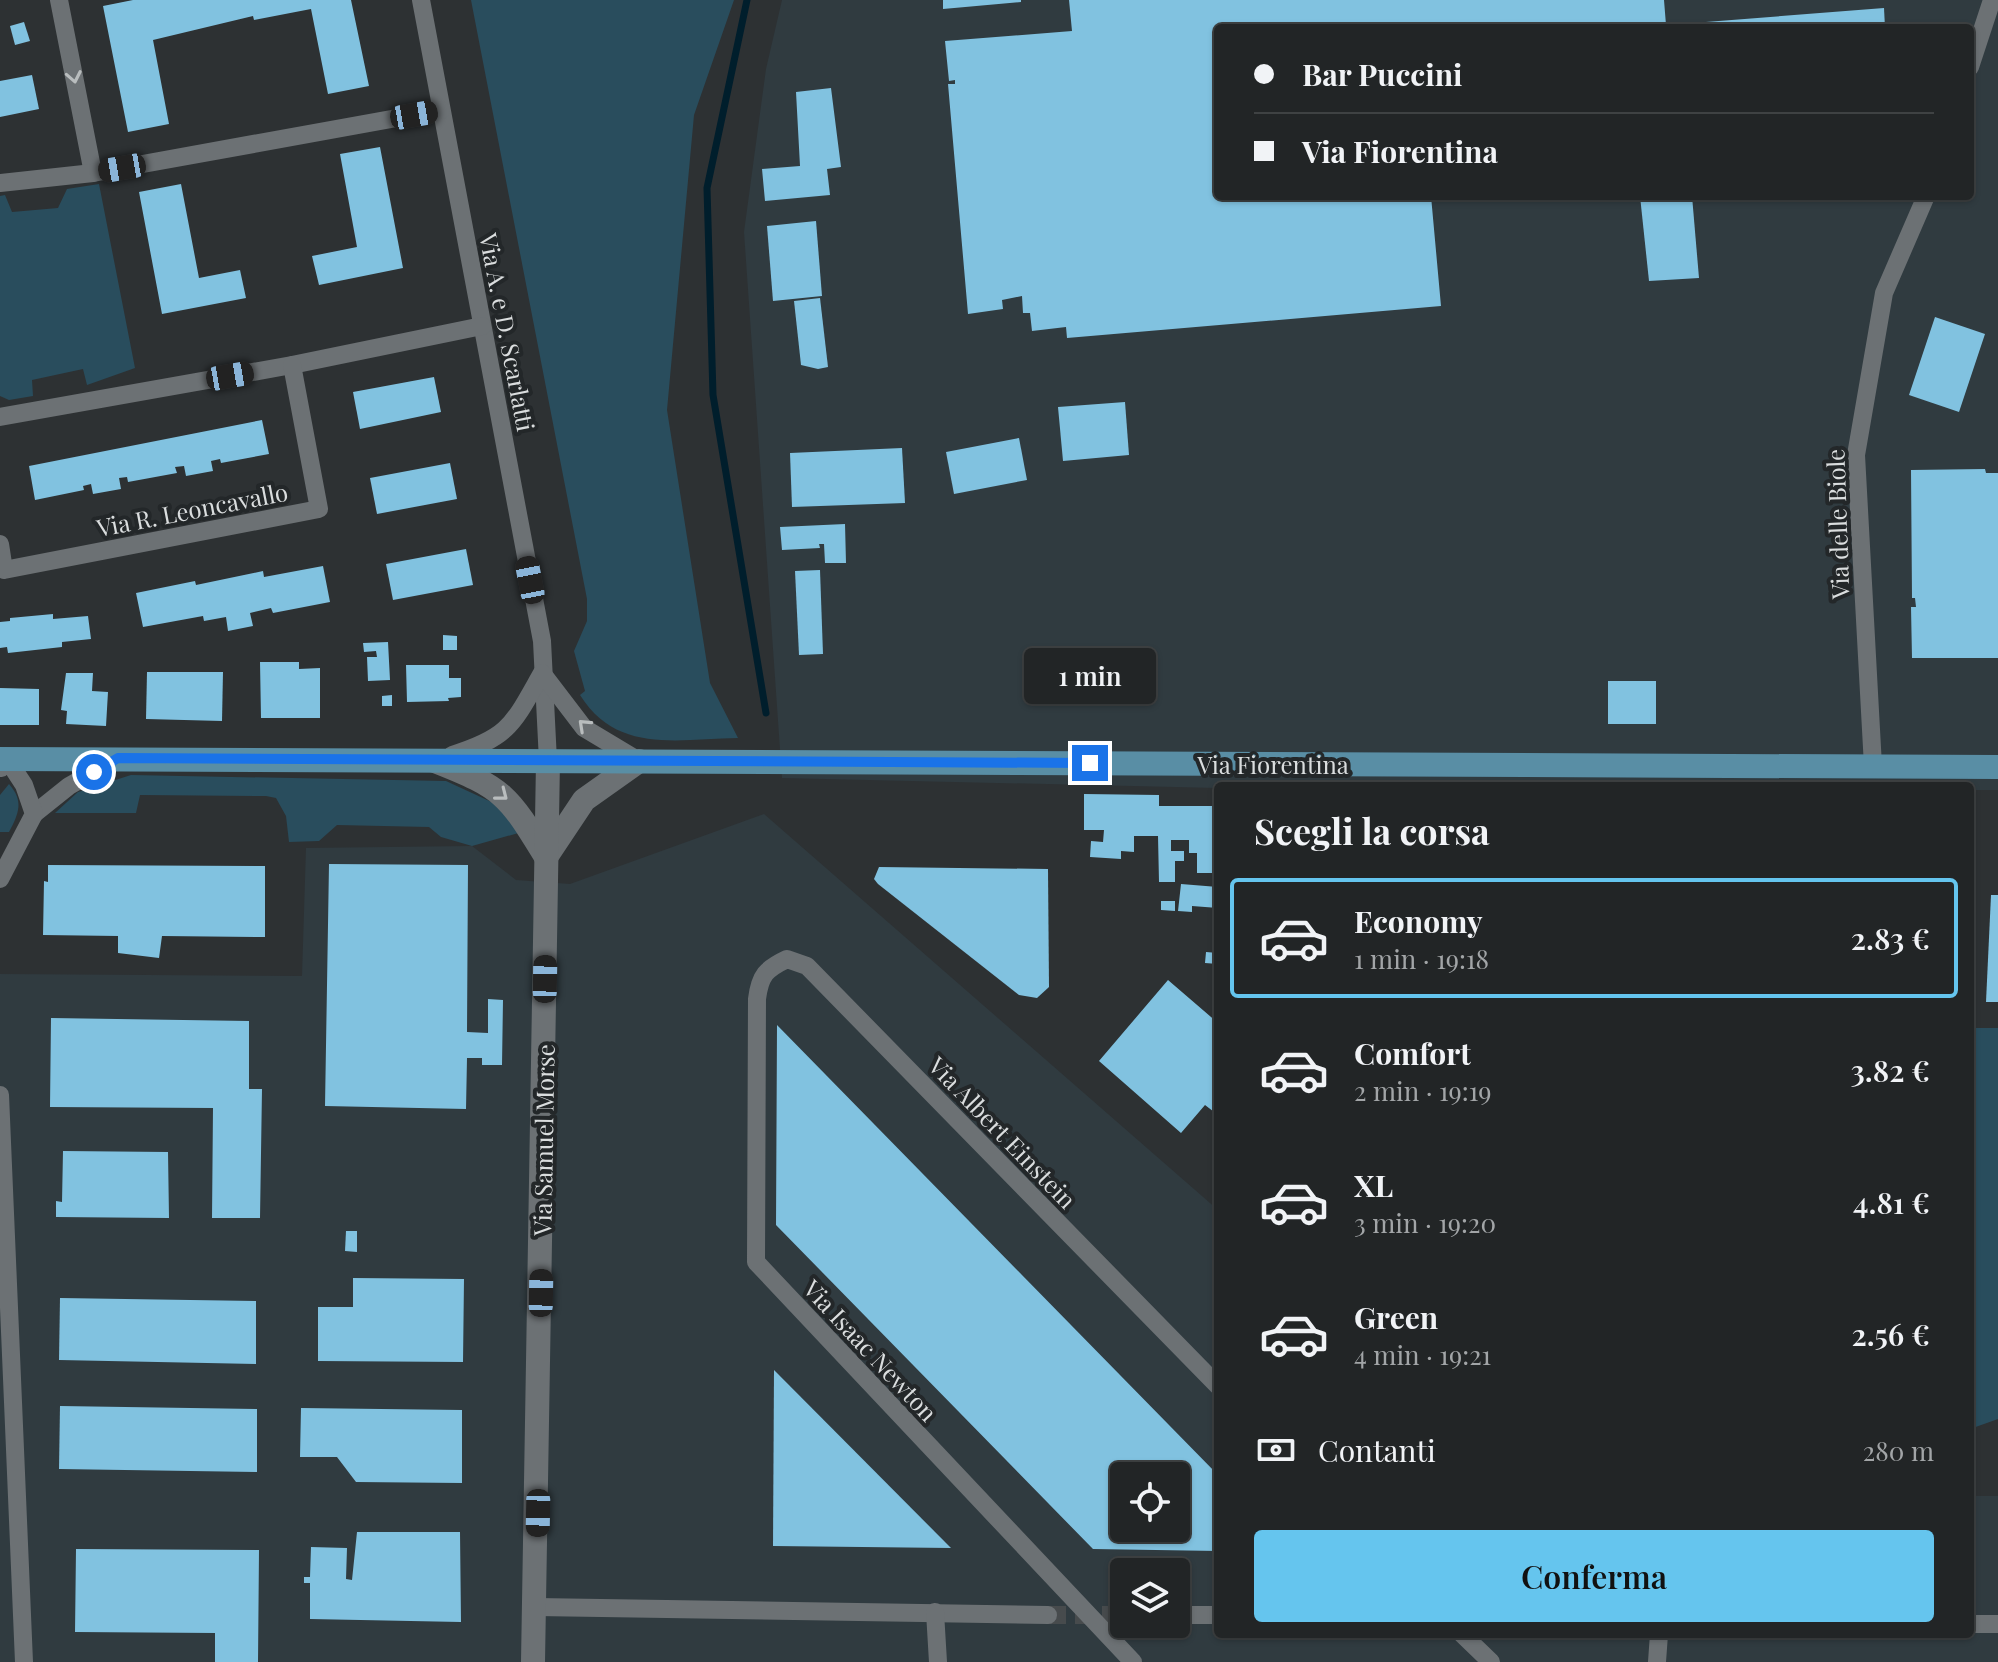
<!DOCTYPE html>
<html lang="it">
<meta charset="utf-8">
<style>
:root{--surface:#222526;--page:#2e3132;--text:#f1f3f6;--muted:#a2a5a7;--line:#3f4243;--accent:#65c5ee}
body{margin:0;font-family:"Playfair Display",serif;background:var(--page);color:var(--text);height:100vh;display:flex;flex-direction:column;font-size:30px;white-space:nowrap}
*{box-sizing:border-box;margin:0}
p{font-size:26px;color:var(--muted)}
.icon{flex:none;width:44px;height:44px;fill:none;stroke:currentColor;stroke-width:2;stroke-linecap:round;stroke-linejoin:round}
.map{position:relative;flex:1;overflow:hidden}
.panel{position:absolute;left:1214px;top:782px;width:760px;height:856px;display:flex;flex-direction:column;background:var(--surface);border-radius:8px;box-shadow:0 2px 6px #0004,0 0 0 2px var(--line)}
.panel>*{flex:none}
.guide{position:absolute;left:1214px;top:24px;width:760px;height:176px;border-radius:8px;box-shadow:0 2px 6px #0004,0 0 0 2px var(--line);display:grid;align-content:center;height:176px;padding:0 40px;background:var(--surface)}
.buttons{position:absolute;left:1110px;top:1462px;display:grid;gap:16px}
.buttons a{display:grid;place-items:center;width:80px;height:80px;border-radius:8px;background:var(--surface);box-shadow:0 2px 6px #0004,0 0 0 2px var(--line);font-size:40px}
.end{position:absolute;width:36px;height:36px;margin:-18px;border:10px solid #1a73e8;background:#fff;box-shadow:0 0 0 4px #fff}
.from{border-radius:50%}
.bubble{position:absolute;height:56px;border-radius:8px;background:var(--surface);box-shadow:0 2px 6px #0004,0 0 0 2px var(--line);font-size:26px;font-weight:600;line-height:56px;text-align:center}
.car{position:absolute;width:24px;height:48px;margin:-24px -12px;border-radius:10px;box-shadow:0 0 6px 2px #0007;background:linear-gradient(#222 24%,#8ab4d8 0 40%,#222 0 76%,#8ab4d8 0 86%,#222 0)}
.guide b{display:flex;align-items:center;gap:28px;height:76px;font-size:30px}
.guide b+b{border-top:2px solid var(--line)}
.guide i{width:20px;height:20px;background:var(--text)}
ul{padding:0;list-style:none}
li{display:flex;align-items:center;gap:24px;height:120px;margin:0 16px 12px;padding:0 24px;border:4px solid transparent;border-radius:8px}
li div{flex:1}
li b{display:block;font-size:30px}
li em{font-style:normal;font-weight:600}
li.selected{border-color:var(--accent)}
li>.icon{width:72px;height:72px;stroke-width:1.5}
h2{padding:0 40px;font-size:36px;line-height:96px}
.pay{display:flex;align-items:center;gap:20px;height:88px;padding:0 40px;font-size:30px}
.pay p{margin-inline-start:auto}
.primary-button{display:flex;gap:16px;margin-top:auto;padding:16px 40px}
.primary-button a{flex:1;height:92px;border-radius:8px;background:var(--accent);color:#111;font-size:32px;font-weight:600;line-height:92px;text-align:center}
.map>svg:first-child{display:block}
.built{fill:#303b40;fill-rule:evenodd}
.green{fill:#294d5d}
.lines{fill:none;stroke-linecap:round;stroke-linejoin:round}
.stream{stroke:#001e2c;stroke-width:7}
.building{fill:#81c2e0;fill-rule:evenodd}
.street-tunnel{stroke:#474b4d;stroke-width:18;stroke-dasharray:18 9;stroke-linecap:butt}
.street{stroke:#6c7174;stroke-width:18}
.secondary{stroke:#6c7174;stroke-width:24}
.primary{stroke:#598ea5;stroke-width:24}
.oneway{stroke:#b9bdbe}
.route{stroke:#1a73e8;stroke-width:10}
.labels{text-anchor:middle;dominant-baseline:central;stroke-width:8;stroke-linejoin:round;paint-order:stroke}
.street-label{font-size:24px;fill:#daddde;stroke:#232729}
</style>
<div class="map">
<svg width="1998" height="1662" viewBox="0 0 1998 1662">
<rect width="100%" height="100%" fill="#2d3133"/>
<!-- built -->
<g class="built">
<path d="M782,0H1998V790H1970V786L1218,788L782,778L744,232L766,69ZM1218,28H1970V196H1218Z"/>
<path d="M764,814L1218,1210V1634H1970V1496H1998V1662H0V974L302,976L306,848L472,846L516,880L570,884ZM1124,1476H1176V1528H1124ZM1124,1572H1176V1624H1124Z"/>
</g>
<!-- green -->
<g class="green">
<path d="M471,0H734L694,115L667,410L710,683L738,738C677,739 617,754 580,695L585,691L574,651L587,621V599Z"/>
<polygon points="99,184 135,368 87,385 83,369 32,380 33,396 9,400 0,396 0,196 5,195 12,212 58,208 67,189"/>
<polygon points="131,775 446,781 498,805 522,832 472,846 441,837 429,827 337,825 319,841 289,842 286,816 276,798 266,796 140,795 136,813 55,813 78,792"/>
<path d="M9,784C24,801 19,813 9,832H0V795Z"/>
<polygon points="1970,1028 1998,1028 1998,1419 1970,1429"/>
</g>
<g class="lines">
<!-- stream -->
<polyline class="stream" points="747,0 707,188 713,395 766,713"/>
</g>
<!-- building -->
<g class="building">
<polygon points="133,0 351,0 369,86 328,94 311,9 254,20 253,16 153,40 169,124 128,132 103,6"/>
<polygon points="943,0 1021,0 1021,2 943,9"/>
<polygon points="1069,0 1664,0 1666,25 1649,28 1218,28 1218,196 1431,196 1441,306 1067,338 1066,327 1032,331 1030,313 1023,313 1022,296 1002,300 1003,309 968,314 948,84 955,84 955,80 949,81 945,41 1072,31"/>
<polygon points="1884,8 1885,28 1693,28 1693,23"/>
<polygon points="24,22 30,41 15,45 10,26"/>
<polygon points="32,75 39,109 0,117 0,81"/>
<polygon points="831,88 841,167 827,169 830,195 765,201 762,169 800,166 796,92"/>
<polygon points="380,147 403,268 319,285 312,256 357,247 340,154"/>
<polygon points="181,184 199,278 240,270 246,298 162,314 139,192"/>
<polygon points="1640,196 1692,196 1699,278 1649,281"/>
<polygon points="816,221 822,296 773,301 767,226"/>
<polygon points="820,298 828,367 818,369 801,365 794,301"/>
<polygon points="1935,317 1985,334 1959,412 1909,395"/>
<polygon points="434,377 441,412 360,429 353,392"/>
<polygon points="1125,402 1129,455 1063,461 1058,407"/>
<polygon points="262,420 269,454 221,463 220,459 211,461 213,471 186,476 184,466 175,467 177,473 128,482 127,477 119,478 121,489 93,494 91,484 83,486 84,490 35,500 29,466"/>
<polygon points="1019,438 1027,480 954,494 946,452"/>
<polygon points="902,448 905,503 792,507 790,453"/>
<polygon points="450,463 457,499 377,514 370,478"/>
<polygon points="1985,469 1986,473 1998,473 1998,658 1912,658 1911,607 1916,607 1915,598 1912,598 1911,470"/>
<polygon points="845,524 846,563 825,563 824,544 819,544 820,548 782,550 780,527"/>
<polygon points="466,549 473,585 393,600 386,564"/>
<polygon points="323,566 330,602 273,613 271,608 250,613 253,626 228,631 226,617 204,621 203,616 143,627 136,593 195,581 196,585 263,571 264,577"/>
<polygon points="820,570 823,654 799,655 795,571"/>
<polygon points="53,614 53,619 88,616 91,639 62,642 62,647 8,653 7,647 0,648 0,622 10,621 10,618"/>
<polygon points="443,635 457,636 457,650 443,650"/>
<polygon points="388,642 390,680 368,681 367,657 377,657 376,651 364,652 363,643"/>
<polygon points="260,662 299,662 299,669 320,668 320,718 261,718"/>
<polygon points="406,665 449,665 449,678 461,678 461,697 448,698 449,701 407,702"/>
<polygon points="147,672 223,672 222,721 146,719"/>
<polygon points="66,673 93,673 92,691 108,692 106,726 66,724 67,711 61,710"/>
<rect x="1608" y="681" width="48" height="43"/>
<polygon points="0,688 39,689 39,725 0,725"/>
<polygon points="392,695 392,706 382,706 382,696"/>
<polygon points="1084,794 1159,795 1159,806 1218,806 1218,873 1197,873 1197,853 1189,853 1189,840 1171,840 1171,851 1184,851 1184,861 1175,861 1175,882 1159,882 1158,836 1134,836 1134,852 1121,851 1121,859 1090,857 1091,841 1103,842 1104,830 1084,830"/>
<polygon points="329,864 468,865 467,1032 488,1033 488,999 503,1000 502,1065 482,1065 482,1058 467,1058 466,1109 325,1106"/>
<polygon points="48,865 265,866 265,937 162,936 159,958 118,953 118,936 43,935 44,881 48,882"/>
<polygon points="879,867 1048,869 1049,987 1037,998 1019,995 878,884 874,879"/>
<polygon points="1181,884 1218,887 1218,908 1192,906 1192,912 1178,911"/>
<polygon points="1991,895 1998,895 1998,1002 1986,1002"/>
<polygon points="1161,901 1175,901 1175,911 1161,910"/>
<polygon points="1206,952 1218,953 1218,964 1205,963"/>
<polygon points="1168,980 1218,1023 1218,1115 1205,1105 1181,1133 1099,1061"/>
<polygon points="51,1018 249,1021 249,1089 262,1089 260,1218 212,1218 213,1108 50,1107"/>
<path d="M777,1025L1218,1475V1551L1093,1549L776,1225ZM1124,1476H1176V1528H1124Z"/>
<polygon points="63,1151 168,1152 169,1218 56,1217 56,1201 62,1202"/>
<polygon points="346,1231 357,1231 357,1252 345,1251"/>
<polygon points="353,1278 464,1279 463,1362 318,1361 318,1307 353,1307"/>
<polygon points="60,1298 256,1301 256,1364 59,1360"/>
<polygon points="774,1370 951,1548 773,1546"/>
<polygon points="60,1406 257,1409 257,1472 59,1469"/>
<polygon points="301,1408 462,1410 462,1483 356,1482 337,1457 300,1457"/>
<polygon points="357,1532 460,1532 461,1622 310,1619 310,1583 304,1583 304,1577 310,1577 311,1547 347,1548 346,1579 352,1580"/>
<polygon points="76,1549 259,1550 258,1662 215,1662 215,1633 75,1632"/>
</g>
<g class="lines">
<!-- street-tunnel -->
<polyline class="street-tunnel" points="1048,1615 1124,1615"/>
<!-- street -->
<g class="street">
<polyline points="59,0 93,173"/>
<polyline points="421,0 542,641 548,761"/>
<polyline points="1970,67 1992,0"/>
<polyline points="0,183 93,173 441,110"/>
<polyline points="0,417 292,365 482,326"/>
<polyline points="0,544 4,570 319,509 292,365"/>
<path d="M452,755C510,737 513,724 542,673L584,728L639,761"/>
<polyline points="1873,766 1856,455 1884,293 1926,196"/>
<polyline points="34,814 69,786 115,760"/>
<polyline points="0,879 34,814 24,785 7,759 1,768"/>
<polyline points="0,1095 24,1662"/>
<polyline points="536,1607 1048,1615"/>
<polyline points="935,1612 938,1662"/>
<polyline points="1176,1615 1218,1615"/>
<polyline points="1970,1624 1998,1624"/>
<polyline points="1462,1634 1491,1662"/>
<path d="M1133,1662L756,1262L757,999C760,975 766,969 787,959L807,966L1218,1386"/>
<polyline points="1657,1662 1659,1634"/>
</g>
<!-- secondary -->
<g class="secondary">
<path d="M435,761C504,788 508,795 546,857L584,800L639,761"/>
<polyline points="533,1662 548,761"/>
</g>
<!-- primary -->
<polyline class="primary" points="0,759 1998,767"/>
</g>
<!-- one-way arrows -->
<defs><path id="oneway-chevron" d="M-2-3.5L2.5 0L-2 3.5" fill="none" stroke-width="1.6" stroke-linecap="round" stroke-linejoin="round" transform="scale(2)"/></defs>
<g class="oneway">
<use href="#oneway-chevron" transform="translate(74 77) rotate(79)"/>
<use href="#oneway-chevron" transform="translate(584 725) rotate(-137)"/>
<use href="#oneway-chevron" transform="translate(502 795) rotate(38)"/>
</g>
<g class="lines">
<!-- route -->
<polyline class="route" points="94,772 118,758 1090,763"/>
</g>
<g class="labels">
<!-- street labels -->
<g class="street-label">
<text transform="translate(508 332) rotate(79)">Via A. e D. Scarlatti</text>
<text transform="translate(192 509) rotate(-11)">Via R. Leoncavallo</text>
<text transform="translate(1837 524) rotate(-92)">Via delle Biole</text>
<text x="1273" y="764">Via Fiorentina</text>
<text transform="translate(1003 1132) rotate(46)">Via Albert Einstein</text>
<text transform="translate(543 1140) rotate(-89)">Via Samuel Morse</text>
<text transform="translate(871 1350) rotate(47)">Via Isaac Newton</text>
</g>
</g>
</svg>
<div class="buttons">
<a><svg class="icon" aria-label="locate" viewBox="0 0 24 24"><circle cx="12" cy="12" r="6"/><path d="M12 2v4M12 18v4M2 12h4M18 12h4"/></svg></a>
<a><svg class="icon" aria-label="layers" viewBox="0 0 24 24"><path d="M12 4l9 5-9 5-9-5zM3 14l9 5 9-5"/></svg></a>
</div>
<i class="end from" style="left:94px;top:772px"></i>
<i class="end" style="left:1090px;top:763px"></i>
<div class="bubble" style="left:1024px;top:648px;width:132px">1 min</div>
<i class="car" style="left:414px;top:115px;rotate:80deg"></i>
<i class="car" style="left:122px;top:168px;rotate:260deg"></i>
<i class="car" style="left:230px;top:376px;rotate:80deg"></i>
<i class="car" style="left:530px;top:580px;rotate:349deg"></i>
<i class="car" style="left:545px;top:979px;rotate:1deg"></i>
<i class="car" style="left:541px;top:1293px;rotate:1deg"></i>
<i class="car" style="left:538px;top:1513px;rotate:181deg"></i>
<div class="guide">
<b><i class="from"></i>Bar Puccini</b>
<b><i></i>Via Fiorentina</b>
</div>
<section class="panel">
<h2>Scegli la corsa</h2>
<ul>
<li class="selected"><svg class="icon" aria-label="car" viewBox="0 0 24 24"><path d="M5 17H2v-5l4-1 3-4h7l3 4 3 1v5h-3M9 17h6M6 11h13"/><circle cx="7" cy="17" r="2"/><circle cx="17" cy="17" r="2"/></svg><div><b>Economy</b><p>1 min · 19:18</p></div><em>2.83 €</em></li>
<li><svg class="icon" aria-label="car" viewBox="0 0 24 24"><path d="M5 17H2v-5l4-1 3-4h7l3 4 3 1v5h-3M9 17h6M6 11h13"/><circle cx="7" cy="17" r="2"/><circle cx="17" cy="17" r="2"/></svg><div><b>Comfort</b><p>2 min · 19:19</p></div><em>3.82 €</em></li>
<li><svg class="icon" aria-label="car" viewBox="0 0 24 24"><path d="M5 17H2v-5l4-1 3-4h7l3 4 3 1v5h-3M9 17h6M6 11h13"/><circle cx="7" cy="17" r="2"/><circle cx="17" cy="17" r="2"/></svg><div><b>XL</b><p>3 min · 19:20</p></div><em>4.81 €</em></li>
<li><svg class="icon" aria-label="car" viewBox="0 0 24 24"><path d="M5 17H2v-5l4-1 3-4h7l3 4 3 1v5h-3M9 17h6M6 11h13"/><circle cx="7" cy="17" r="2"/><circle cx="17" cy="17" r="2"/></svg><div><b>Green</b><p>4 min · 19:21</p></div><em>2.56 €</em></li>
</ul>
<div class="pay"><svg class="icon" aria-label="cash" viewBox="0 0 24 24"><path d="M3 7h18v10H3z"/><circle cx="12" cy="12" r="2"/></svg>Contanti<p>280 m</p></div>
<div class="primary-button"><a>Conferma</a></div>
</section>
</div>
